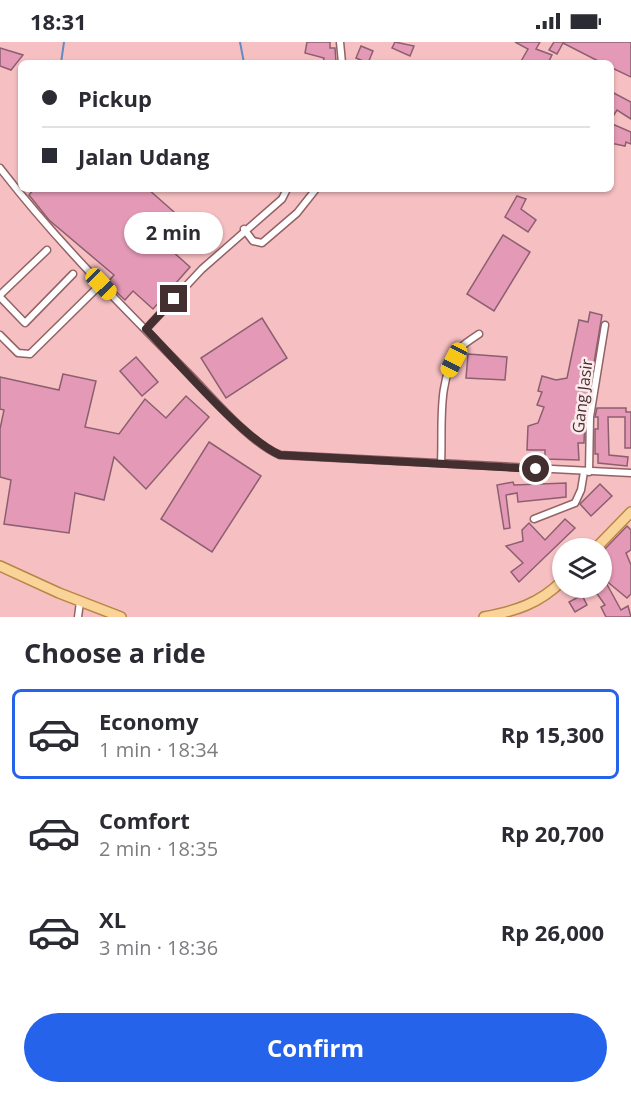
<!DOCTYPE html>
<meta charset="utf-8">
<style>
:root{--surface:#fff;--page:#f2f2f3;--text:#2b2b33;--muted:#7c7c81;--line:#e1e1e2;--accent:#2563eb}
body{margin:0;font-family:"Open Sans",sans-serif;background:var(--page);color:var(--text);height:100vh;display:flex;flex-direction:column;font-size:22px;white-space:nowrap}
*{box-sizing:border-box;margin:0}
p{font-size:20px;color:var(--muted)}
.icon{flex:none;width:33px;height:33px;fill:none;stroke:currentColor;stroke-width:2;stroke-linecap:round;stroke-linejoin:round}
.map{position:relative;height:575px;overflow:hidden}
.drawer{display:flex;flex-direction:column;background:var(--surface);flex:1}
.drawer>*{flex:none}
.guide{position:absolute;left:18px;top:18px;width:596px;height:132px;border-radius:9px;box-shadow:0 2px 4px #0004;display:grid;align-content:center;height:132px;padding:0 24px;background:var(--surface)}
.fabs{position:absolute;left:552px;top:496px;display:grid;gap:12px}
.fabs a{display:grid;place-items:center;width:60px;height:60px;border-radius:50%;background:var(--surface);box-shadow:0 2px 4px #0004;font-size:30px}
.end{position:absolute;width:27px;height:27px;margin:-14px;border:8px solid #442f30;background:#fff;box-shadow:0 0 0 3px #fff}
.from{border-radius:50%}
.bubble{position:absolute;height:42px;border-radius:21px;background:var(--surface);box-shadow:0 2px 4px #0004;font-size:20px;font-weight:700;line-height:42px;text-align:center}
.car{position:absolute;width:18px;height:36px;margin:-18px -9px;border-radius:8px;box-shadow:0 0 4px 2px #0007;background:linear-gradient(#f5c518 24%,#345 0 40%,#f5c518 0 76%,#345 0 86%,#f5c518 0)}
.guide b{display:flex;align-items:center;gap:21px;height:57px;font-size:22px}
.guide b+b{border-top:2px solid var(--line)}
.guide i{width:15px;height:15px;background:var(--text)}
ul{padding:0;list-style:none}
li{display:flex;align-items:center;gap:18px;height:90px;margin:0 12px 9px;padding:0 12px;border:3px solid transparent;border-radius:9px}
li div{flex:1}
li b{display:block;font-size:22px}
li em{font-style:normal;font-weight:700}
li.selected{border-color:var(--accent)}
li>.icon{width:54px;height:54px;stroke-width:1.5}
h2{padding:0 24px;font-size:27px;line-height:72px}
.primary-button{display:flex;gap:12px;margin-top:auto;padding:12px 24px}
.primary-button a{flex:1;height:69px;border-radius:36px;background:var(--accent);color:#fff;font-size:24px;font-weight:700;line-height:69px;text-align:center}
.status{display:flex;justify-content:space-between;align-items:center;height:42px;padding:0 30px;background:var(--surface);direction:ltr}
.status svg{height:16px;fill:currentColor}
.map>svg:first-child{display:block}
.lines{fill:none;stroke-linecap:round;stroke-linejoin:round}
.stream{stroke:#618bc1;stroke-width:2}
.building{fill:#e49ab6;stroke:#8c5f70;stroke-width:1.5}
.street-casing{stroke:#926265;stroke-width:9}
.primary-casing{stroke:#b78645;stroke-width:12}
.street{stroke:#fff;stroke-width:6}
.primary{stroke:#f9d397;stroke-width:9}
.route{stroke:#442f30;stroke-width:8}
.labels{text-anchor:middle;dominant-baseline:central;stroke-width:5;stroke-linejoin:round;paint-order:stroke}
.street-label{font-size:16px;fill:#442f30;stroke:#fdebec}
</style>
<div class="status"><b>18:31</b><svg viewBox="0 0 49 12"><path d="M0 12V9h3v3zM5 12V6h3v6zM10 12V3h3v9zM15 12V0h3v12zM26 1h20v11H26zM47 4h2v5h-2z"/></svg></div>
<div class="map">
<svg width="631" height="575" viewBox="0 0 631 575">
<rect width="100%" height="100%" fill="#f6bfc2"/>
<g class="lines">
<!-- stream -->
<g class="stream">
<polyline points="240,0 244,21"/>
<polyline points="61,21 64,0"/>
</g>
</g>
<!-- building -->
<g class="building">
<polygon points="307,0 330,0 330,6 335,6 336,21 323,21 324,16 305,11"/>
<polygon points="395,0 414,4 410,14 392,6"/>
<polygon points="515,0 540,0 536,7 552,13 548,21 520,21 528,7"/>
<polygon points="554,0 631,0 631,35 610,25 610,21 602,21 563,1 557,12 549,8"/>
<polygon points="361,4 373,9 368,21 356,16"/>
<polygon points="0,6 23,13 11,28 0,24"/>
<polygon points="610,49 631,60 631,77 617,68 610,79"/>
<polygon points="610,81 631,90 631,102 626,100 625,104 610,101"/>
<polygon points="34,147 148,147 191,185 171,208 190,225 153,267 133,249 125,258 107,241 114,233 49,178 29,153"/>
<polygon points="517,154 526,157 521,167 536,178 528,190 505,175"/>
<polygon points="503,193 530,210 494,269 467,252"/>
<polygon points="590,270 602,273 585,374 584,401 578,401 579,418 545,417 545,408 527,408 528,384 538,381 544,365 537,363 542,350 538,349 542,334 556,338 567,336 579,278 588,280"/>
<polygon points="262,276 287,316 226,356 201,316"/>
<polygon points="468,312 507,315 505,338 466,336"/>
<polygon points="136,315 158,340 142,354 120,329"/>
<polygon points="63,332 96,339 85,385 119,392 145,357 166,376 186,354 209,375 146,447 114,415 104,458 75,451 69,491 4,482 11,438 0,435 0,387 4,368 0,367 0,335 59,348"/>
<polygon points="597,366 626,366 626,370 631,370 631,406 625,406 625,375 608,375 609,413 628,415 627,424 598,421 598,412 595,412 595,387 598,387 598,375 595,375"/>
<polygon points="209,400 261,434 212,510 161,477"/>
<polygon points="513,440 514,443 566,441 566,455 518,460 517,451 506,453 510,486 504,487 497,443"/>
<polygon points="600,442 612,454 591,474 580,462"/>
<polygon points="565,477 575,486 519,540 511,530 523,521 506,504 523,499 522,488 529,481 545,498"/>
<polygon points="627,484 631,488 631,508 626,511 631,523 631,552 627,556 604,537 621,568 628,564 631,575 606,575 601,565 605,563 593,546 602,546 602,510"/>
<polygon points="582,553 587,563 575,570 569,560"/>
</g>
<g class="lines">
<defs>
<g id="street">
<polyline points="340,0 342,21"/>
<path d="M0,126C57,200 123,265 188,331C212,355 250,401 280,413L631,431"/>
<polyline points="244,187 253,199 262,201 297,171 316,147"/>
<polyline points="0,253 47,208"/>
<polyline points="0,255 25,281 73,232"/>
<polyline points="146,287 202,227 282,157 287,147"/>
<polyline points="0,293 18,311 30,312 101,242"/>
<path d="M441,421C443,385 436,337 460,306C465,301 473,296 479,292"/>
<polyline points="589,430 590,375 605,283"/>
<polyline points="534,477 575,461 581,448 584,430"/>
<polyline points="78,575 80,560"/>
</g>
<g id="primary">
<polyline points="595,507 631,470"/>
<polyline points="0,524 59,551 121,575"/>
<path d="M484,575C515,569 539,562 562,539"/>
</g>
</defs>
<!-- street casing -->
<use href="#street" class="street-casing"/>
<!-- primary casing -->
<use href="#primary" class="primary-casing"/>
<!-- street -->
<use href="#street" class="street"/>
<!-- primary -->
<use href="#primary" class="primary"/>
</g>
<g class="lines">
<!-- route -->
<path class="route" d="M174,257L146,287C177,319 243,397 280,413L536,427"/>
</g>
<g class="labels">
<!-- street labels -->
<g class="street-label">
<text transform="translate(582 354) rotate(-83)">Gang Jasir</text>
</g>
</g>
</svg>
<div class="fabs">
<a><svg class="icon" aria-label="layers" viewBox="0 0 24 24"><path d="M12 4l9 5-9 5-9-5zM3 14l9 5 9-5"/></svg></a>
</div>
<i class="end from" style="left:536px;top:427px"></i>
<i class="end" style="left:174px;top:257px"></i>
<div class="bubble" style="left:124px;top:170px;width:99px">2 min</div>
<i class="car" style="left:101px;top:242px;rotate:136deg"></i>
<i class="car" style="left:454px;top:318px;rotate:207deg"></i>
<div class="guide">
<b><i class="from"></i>Pickup</b>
<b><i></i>Jalan Udang</b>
</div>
</div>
<section class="drawer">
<h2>Choose a ride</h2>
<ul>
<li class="selected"><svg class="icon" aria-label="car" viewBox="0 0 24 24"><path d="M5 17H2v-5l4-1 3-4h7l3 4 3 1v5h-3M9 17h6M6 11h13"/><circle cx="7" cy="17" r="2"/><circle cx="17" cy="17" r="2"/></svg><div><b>Economy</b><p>1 min · 18:34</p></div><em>Rp 15,300</em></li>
<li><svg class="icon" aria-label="car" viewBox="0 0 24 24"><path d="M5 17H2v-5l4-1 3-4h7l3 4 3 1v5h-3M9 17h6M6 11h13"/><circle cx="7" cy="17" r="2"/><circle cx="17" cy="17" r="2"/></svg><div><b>Comfort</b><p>2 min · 18:35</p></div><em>Rp 20,700</em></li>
<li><svg class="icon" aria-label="car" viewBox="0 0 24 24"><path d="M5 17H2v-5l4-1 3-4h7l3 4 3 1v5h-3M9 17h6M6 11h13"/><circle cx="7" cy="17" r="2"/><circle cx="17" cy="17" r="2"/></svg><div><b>XL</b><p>3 min · 18:36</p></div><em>Rp 26,000</em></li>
</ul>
<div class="primary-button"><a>Confirm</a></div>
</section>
